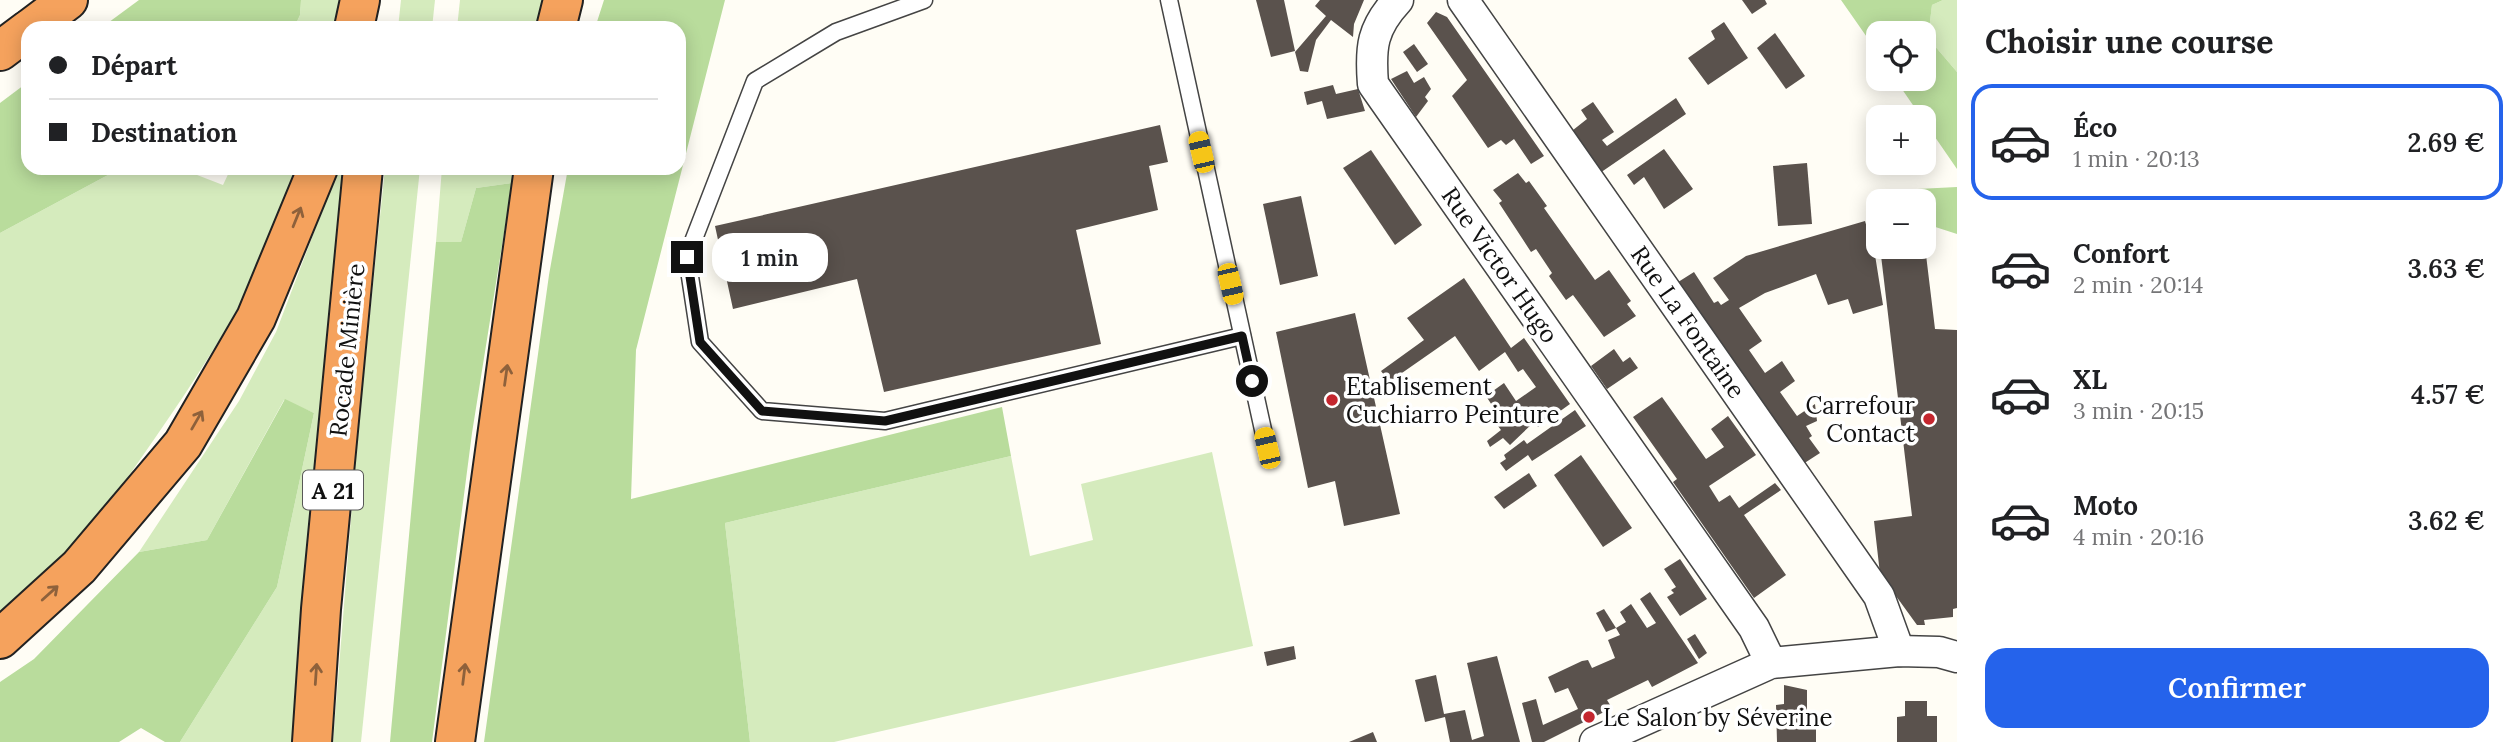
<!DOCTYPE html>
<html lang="fr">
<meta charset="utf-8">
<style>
:root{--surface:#fff;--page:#f6f6f6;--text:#202124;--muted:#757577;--line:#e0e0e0;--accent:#2563eb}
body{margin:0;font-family:Lora,serif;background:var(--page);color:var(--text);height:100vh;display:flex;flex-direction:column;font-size:26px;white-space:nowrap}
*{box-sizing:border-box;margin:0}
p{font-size:23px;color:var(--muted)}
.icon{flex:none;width:38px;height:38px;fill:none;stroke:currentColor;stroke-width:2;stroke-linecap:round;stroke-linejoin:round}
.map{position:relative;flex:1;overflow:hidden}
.side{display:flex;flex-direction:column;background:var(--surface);width:560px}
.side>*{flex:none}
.hud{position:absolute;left:21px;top:21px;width:665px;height:154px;border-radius:21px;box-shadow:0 4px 18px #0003;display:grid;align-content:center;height:154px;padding:0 28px;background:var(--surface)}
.fabs{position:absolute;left:1866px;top:21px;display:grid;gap:14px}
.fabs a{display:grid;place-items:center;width:70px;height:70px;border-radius:14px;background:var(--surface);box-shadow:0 4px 18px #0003;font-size:35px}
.end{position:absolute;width:32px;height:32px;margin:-16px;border:9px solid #111;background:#fff;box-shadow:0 0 0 4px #fff}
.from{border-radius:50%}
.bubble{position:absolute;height:49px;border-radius:21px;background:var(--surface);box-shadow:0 4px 18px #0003;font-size:23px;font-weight:600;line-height:49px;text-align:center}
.car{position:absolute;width:21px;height:42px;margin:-21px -10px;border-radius:9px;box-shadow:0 0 5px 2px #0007;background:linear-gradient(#f5c518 24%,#345 0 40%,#f5c518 0 76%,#345 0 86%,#f5c518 0)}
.hud b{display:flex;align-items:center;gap:24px;height:66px;font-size:26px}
.hud b+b{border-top:2px solid var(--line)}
.hud i{width:18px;height:18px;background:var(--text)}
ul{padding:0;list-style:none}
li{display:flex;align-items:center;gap:21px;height:116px;margin:0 14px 10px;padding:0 14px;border:4px solid transparent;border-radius:21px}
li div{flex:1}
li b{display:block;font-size:26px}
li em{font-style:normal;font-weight:600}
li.selected{border-color:var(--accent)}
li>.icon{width:63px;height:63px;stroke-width:1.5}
h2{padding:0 28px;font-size:32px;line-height:84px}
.button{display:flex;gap:14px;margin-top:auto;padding:14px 28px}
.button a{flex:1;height:80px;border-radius:21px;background:var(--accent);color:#fff;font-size:28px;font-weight:600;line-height:80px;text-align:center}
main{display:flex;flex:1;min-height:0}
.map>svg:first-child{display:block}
.green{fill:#d5ebbd}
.forest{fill:#b9dc9c}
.building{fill:#5a524d}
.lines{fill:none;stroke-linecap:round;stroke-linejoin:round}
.lane-casing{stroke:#444;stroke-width:19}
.street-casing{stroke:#444;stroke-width:33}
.highway-casing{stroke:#222;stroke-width:42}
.lane{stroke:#fff;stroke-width:16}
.street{stroke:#fff;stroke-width:30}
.highway{stroke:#f5a25d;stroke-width:38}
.oneway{stroke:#8e613b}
.route{stroke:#111;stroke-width:9}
.poi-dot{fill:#c4262e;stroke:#fff;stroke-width:2.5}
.labels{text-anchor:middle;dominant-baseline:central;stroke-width:7;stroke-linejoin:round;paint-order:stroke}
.shield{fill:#fff;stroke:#585858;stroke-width:2}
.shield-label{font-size:23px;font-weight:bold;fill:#111}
.street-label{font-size:24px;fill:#111;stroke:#fff}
.poi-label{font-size:24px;fill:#111;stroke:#fff;text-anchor:start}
</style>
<main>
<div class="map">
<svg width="1957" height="742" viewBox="0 0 1957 742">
<rect width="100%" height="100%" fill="#fffdf5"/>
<!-- green -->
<g class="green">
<polygon points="301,0 342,0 338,28 294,28 300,15"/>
<polygon points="401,0 435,0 432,28 398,28"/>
<polygon points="460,0 542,0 536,28 457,28"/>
<polygon points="1943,0 1957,0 1957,72 1928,38 1932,5"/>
<path d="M121,168H179L223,185L231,168H303C267,267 215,352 155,438C126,480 96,524 60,560C41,579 20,596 0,613V233Z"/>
<polygon points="385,168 420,168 361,742 333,742 358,431"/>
<polygon points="442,168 514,168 512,183 476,188 461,242 436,242"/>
<polygon points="337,172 353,173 299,742 180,742 277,587 314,413 284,400 207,540 139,552 239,401 276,332"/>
<polygon points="1212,452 1253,646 834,742 750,742 725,523 1011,456 1030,556 1093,540 1081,484"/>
</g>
<!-- forest -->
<g class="forest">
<polygon points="139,0 301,0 300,15 294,28 101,28"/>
<polygon points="604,0 725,0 636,350 631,499 1002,407 1011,456 725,523 750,742 484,742 549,275 568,168 679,168 679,28 595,28"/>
<polygon points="1841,0 1943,0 1932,5 1928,38 1957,72 1957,169 1895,79 1923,79 1923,33 1878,33 1878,53"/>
<polygon points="28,82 28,168 121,168 0,233 0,103"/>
<polygon points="512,183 472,433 432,742 390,742 436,242 461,242 476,188"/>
<polygon points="1957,187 1957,234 1923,223 1923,201 1878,201 1878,209 1871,207 1878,191"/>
<polygon points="285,399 314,413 277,587 180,742 165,742 141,728 119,742 0,742 0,682 34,659 139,552 207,540"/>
</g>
<!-- building -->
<g class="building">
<polygon points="1256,0 1284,0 1295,51 1271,57"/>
<polygon points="1320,0 1364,0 1354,24 1353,37 1331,20 1316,40 1308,72 1300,71 1295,52 1326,16 1315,6"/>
<polygon points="1742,0 1765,0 1767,4 1752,14"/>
<polygon points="1436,12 1447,17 1544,156 1531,164 1514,139 1506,145 1501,140 1488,148 1452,96 1467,80 1427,23"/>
<polygon points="1724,22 1748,58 1708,85 1688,58 1715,39 1711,31"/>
<polygon points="1775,33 1805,76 1786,89 1757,48"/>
<polygon points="1414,44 1428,64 1417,72 1403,52"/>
<polygon points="1407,71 1414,83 1424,77 1431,89 1425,97 1428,101 1416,117 1391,79"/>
<polygon points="1333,85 1336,94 1358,89 1365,111 1327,119 1322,101 1307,105 1304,92"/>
<polygon points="1676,98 1686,114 1597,175 1568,134 1587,119 1581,110 1593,102 1614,132 1602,140 1607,146"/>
<polygon points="1160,125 1168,162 1149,166 1158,210 1076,230 1101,344 884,392 857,279 733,309 715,226"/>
<polygon points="1664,149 1693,189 1664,209 1644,177 1634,185 1627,175"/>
<polygon points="1371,150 1422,225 1395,245 1343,168"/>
<polygon points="1807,163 1812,224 1778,226 1773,166"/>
<polygon points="1518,173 1526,183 1529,181 1547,206 1544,208 1595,280 1609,270 1631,301 1627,304 1636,316 1604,337 1573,295 1566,300 1549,276 1552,273 1536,249 1531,252 1499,203 1502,201 1493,190"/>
<polygon points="1301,196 1318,276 1280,285 1263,204"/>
<polygon points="1865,221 1875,255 1883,305 1853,314 1848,299 1828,305 1816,274 1765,293 1739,308 1762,341 1749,350 1765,373 1782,361 1795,381 1780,392 1797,416 1815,404 1817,421 1806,426 1812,436 1809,438 1820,453 1803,464 1675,284 1694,272 1714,303 1718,301 1721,305 1729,300 1713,278 1746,256"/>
<polygon points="1923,230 1935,329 1957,330 1957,608 1953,609 1953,617 1924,620 1925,625 1917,625 1880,574 1874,521 1912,516 1880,247 1923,247"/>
<polygon points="1464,278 1511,348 1524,338 1570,404 1538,427 1534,422 1510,445 1503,438 1490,447 1487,441 1501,430 1491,417 1497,413 1486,396 1504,383 1516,401 1536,387 1523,369 1518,372 1505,352 1479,371 1455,336 1389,382 1381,371 1424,340 1407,318"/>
<polygon points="1355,313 1400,514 1344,526 1335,481 1308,488 1276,332"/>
<polygon points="1614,349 1623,362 1630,357 1638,368 1607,389 1591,366"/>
<polygon points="1662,397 1706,459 1724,447 1711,429 1728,416 1756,455 1709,486 1719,502 1730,495 1739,508 1775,483 1781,490 1744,515 1786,575 1754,598 1673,482 1677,479 1633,417"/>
<polygon points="1575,410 1586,426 1532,461 1528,455 1506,471 1500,463 1506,459 1504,455 1524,440 1527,444"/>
<polygon points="1581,455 1632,528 1603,547 1554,475"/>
<polygon points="1529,473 1537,486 1504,509 1494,497"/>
<polygon points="1680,559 1707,599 1680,616 1667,597 1674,593 1671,590 1676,587 1664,569"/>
<polygon points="1650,592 1698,663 1652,687 1648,680 1607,700 1612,708 1544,742 1532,742 1522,703 1536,699 1543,725 1578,709 1568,688 1555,693 1548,677 1582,661 1588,660 1592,668 1615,658 1608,640 1620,635 1616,628 1626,622 1620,612 1631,604 1647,628 1656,623 1640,599"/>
<polygon points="1604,609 1616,628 1606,632 1596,613"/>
<polygon points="1695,634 1707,653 1699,659 1687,639"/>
<polygon points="1294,646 1296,659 1267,666 1264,652"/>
<polygon points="1497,656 1520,742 1450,742 1445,717 1425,722 1415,680 1436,675 1444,714 1465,710 1472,740 1484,736 1467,663"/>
<polygon points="1784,685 1807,690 1807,717 1816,718 1816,742 1777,742 1776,705 1784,704"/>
<polygon points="1905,701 1927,701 1927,716 1937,716 1937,742 1897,742 1897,717 1905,716"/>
<polygon points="1373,732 1377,742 1349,742"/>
</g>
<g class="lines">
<defs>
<g id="lane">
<polyline points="924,0 836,32 755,81 687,257 700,342 762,411 885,421 1242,336"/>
<polyline points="1169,0 1267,448"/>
</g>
<g id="street">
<path d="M1398,0C1372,28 1370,47 1373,84L1754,628L1771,663"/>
<polyline points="1463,0 1879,596 1899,651"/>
<polyline points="1595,742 1771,663 1899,651 1939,652 1957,657"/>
</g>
<g id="highway">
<polyline points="31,28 68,0"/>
<polyline points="354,28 360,0"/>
<polyline points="556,28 563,0"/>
<polyline points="0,51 28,30"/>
<polyline points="0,639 79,567 183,444 256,318 318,168"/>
<polyline points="312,742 321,609 363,168"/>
<polyline points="455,742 534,168"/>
</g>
</defs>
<!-- lane casing -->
<use href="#lane" class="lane-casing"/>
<!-- street casing -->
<use href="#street" class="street-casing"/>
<!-- highway casing -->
<use href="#highway" class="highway-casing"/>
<!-- lane -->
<use href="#lane" class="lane"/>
<!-- street -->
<use href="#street" class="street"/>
<!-- highway -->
<use href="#highway" class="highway"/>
</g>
<!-- one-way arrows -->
<defs><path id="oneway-shaft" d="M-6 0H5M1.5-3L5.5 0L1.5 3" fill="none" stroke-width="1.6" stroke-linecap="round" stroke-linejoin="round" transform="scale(1.75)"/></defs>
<g class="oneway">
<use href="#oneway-shaft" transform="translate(297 217) rotate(-68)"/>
<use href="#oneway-shaft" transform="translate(506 375) rotate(-82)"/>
<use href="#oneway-shaft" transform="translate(197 420) rotate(-60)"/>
<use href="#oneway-shaft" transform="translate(50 593) rotate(-42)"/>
<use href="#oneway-shaft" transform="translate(316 674) rotate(-86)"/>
<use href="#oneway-shaft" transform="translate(464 674) rotate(-83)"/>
</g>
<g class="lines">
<!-- route -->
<polyline class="route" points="687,257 700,342 762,411 885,421 1242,336 1252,381"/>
</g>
<!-- markers -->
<g class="poi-dot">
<circle cx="1332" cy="400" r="7"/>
<circle cx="1929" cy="419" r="7"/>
<circle cx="1589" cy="717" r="7"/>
</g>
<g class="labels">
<!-- shield labels -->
<rect class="shield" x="303" y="470.5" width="60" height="39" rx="5"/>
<g class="shield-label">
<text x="333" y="490">A 21</text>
</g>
<!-- street labels -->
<g class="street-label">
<text transform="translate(1500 265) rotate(55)">Rue Victor Hugo</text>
<text transform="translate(1688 322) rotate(55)">Rue La Fontaine</text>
<text transform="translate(347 350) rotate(-84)">Rocade Minière</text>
</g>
<!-- poi labels -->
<g class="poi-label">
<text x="1346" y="386">Etablisement<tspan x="1346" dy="28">Cuchiarro Peinture</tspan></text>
<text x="1915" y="405" text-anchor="end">Carrefour<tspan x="1915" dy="28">Contact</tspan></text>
<text x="1603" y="717">Le Salon by Séverine</text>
</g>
</g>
</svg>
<div class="fabs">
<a><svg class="icon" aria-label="locate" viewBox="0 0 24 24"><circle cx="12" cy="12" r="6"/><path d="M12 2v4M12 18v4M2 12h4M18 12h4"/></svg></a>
<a>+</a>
<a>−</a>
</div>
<i class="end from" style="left:1252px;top:381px"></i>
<i class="end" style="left:687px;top:257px"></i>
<div class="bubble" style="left:712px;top:233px;width:116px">1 min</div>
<i class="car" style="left:1201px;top:152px;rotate:347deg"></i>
<i class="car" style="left:1230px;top:284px;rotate:167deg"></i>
<i class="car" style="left:1267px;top:448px;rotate:347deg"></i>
<div class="hud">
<b><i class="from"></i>Départ</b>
<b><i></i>Destination</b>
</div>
</div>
<section class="side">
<h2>Choisir une course</h2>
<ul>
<li class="selected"><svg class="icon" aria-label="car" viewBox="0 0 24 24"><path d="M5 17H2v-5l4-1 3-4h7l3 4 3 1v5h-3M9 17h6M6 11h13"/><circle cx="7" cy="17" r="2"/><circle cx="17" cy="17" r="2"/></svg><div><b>Éco</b><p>1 min · 20:13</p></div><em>2.69 €</em></li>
<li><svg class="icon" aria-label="car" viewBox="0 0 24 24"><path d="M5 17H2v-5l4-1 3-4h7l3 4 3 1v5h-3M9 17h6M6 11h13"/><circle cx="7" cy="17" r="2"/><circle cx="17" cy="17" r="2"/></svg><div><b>Confort</b><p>2 min · 20:14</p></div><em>3.63 €</em></li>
<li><svg class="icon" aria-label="car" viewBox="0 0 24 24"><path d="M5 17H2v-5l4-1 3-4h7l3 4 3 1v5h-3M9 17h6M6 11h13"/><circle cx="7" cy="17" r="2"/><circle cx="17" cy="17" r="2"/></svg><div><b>XL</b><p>3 min · 20:15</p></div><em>4.57 €</em></li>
<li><svg class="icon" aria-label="car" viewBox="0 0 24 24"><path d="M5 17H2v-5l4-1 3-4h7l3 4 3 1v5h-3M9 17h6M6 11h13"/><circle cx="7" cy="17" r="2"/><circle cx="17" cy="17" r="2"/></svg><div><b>Moto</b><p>4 min · 20:16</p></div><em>3.62 €</em></li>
</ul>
<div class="button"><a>Confirmer</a></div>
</section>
</main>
